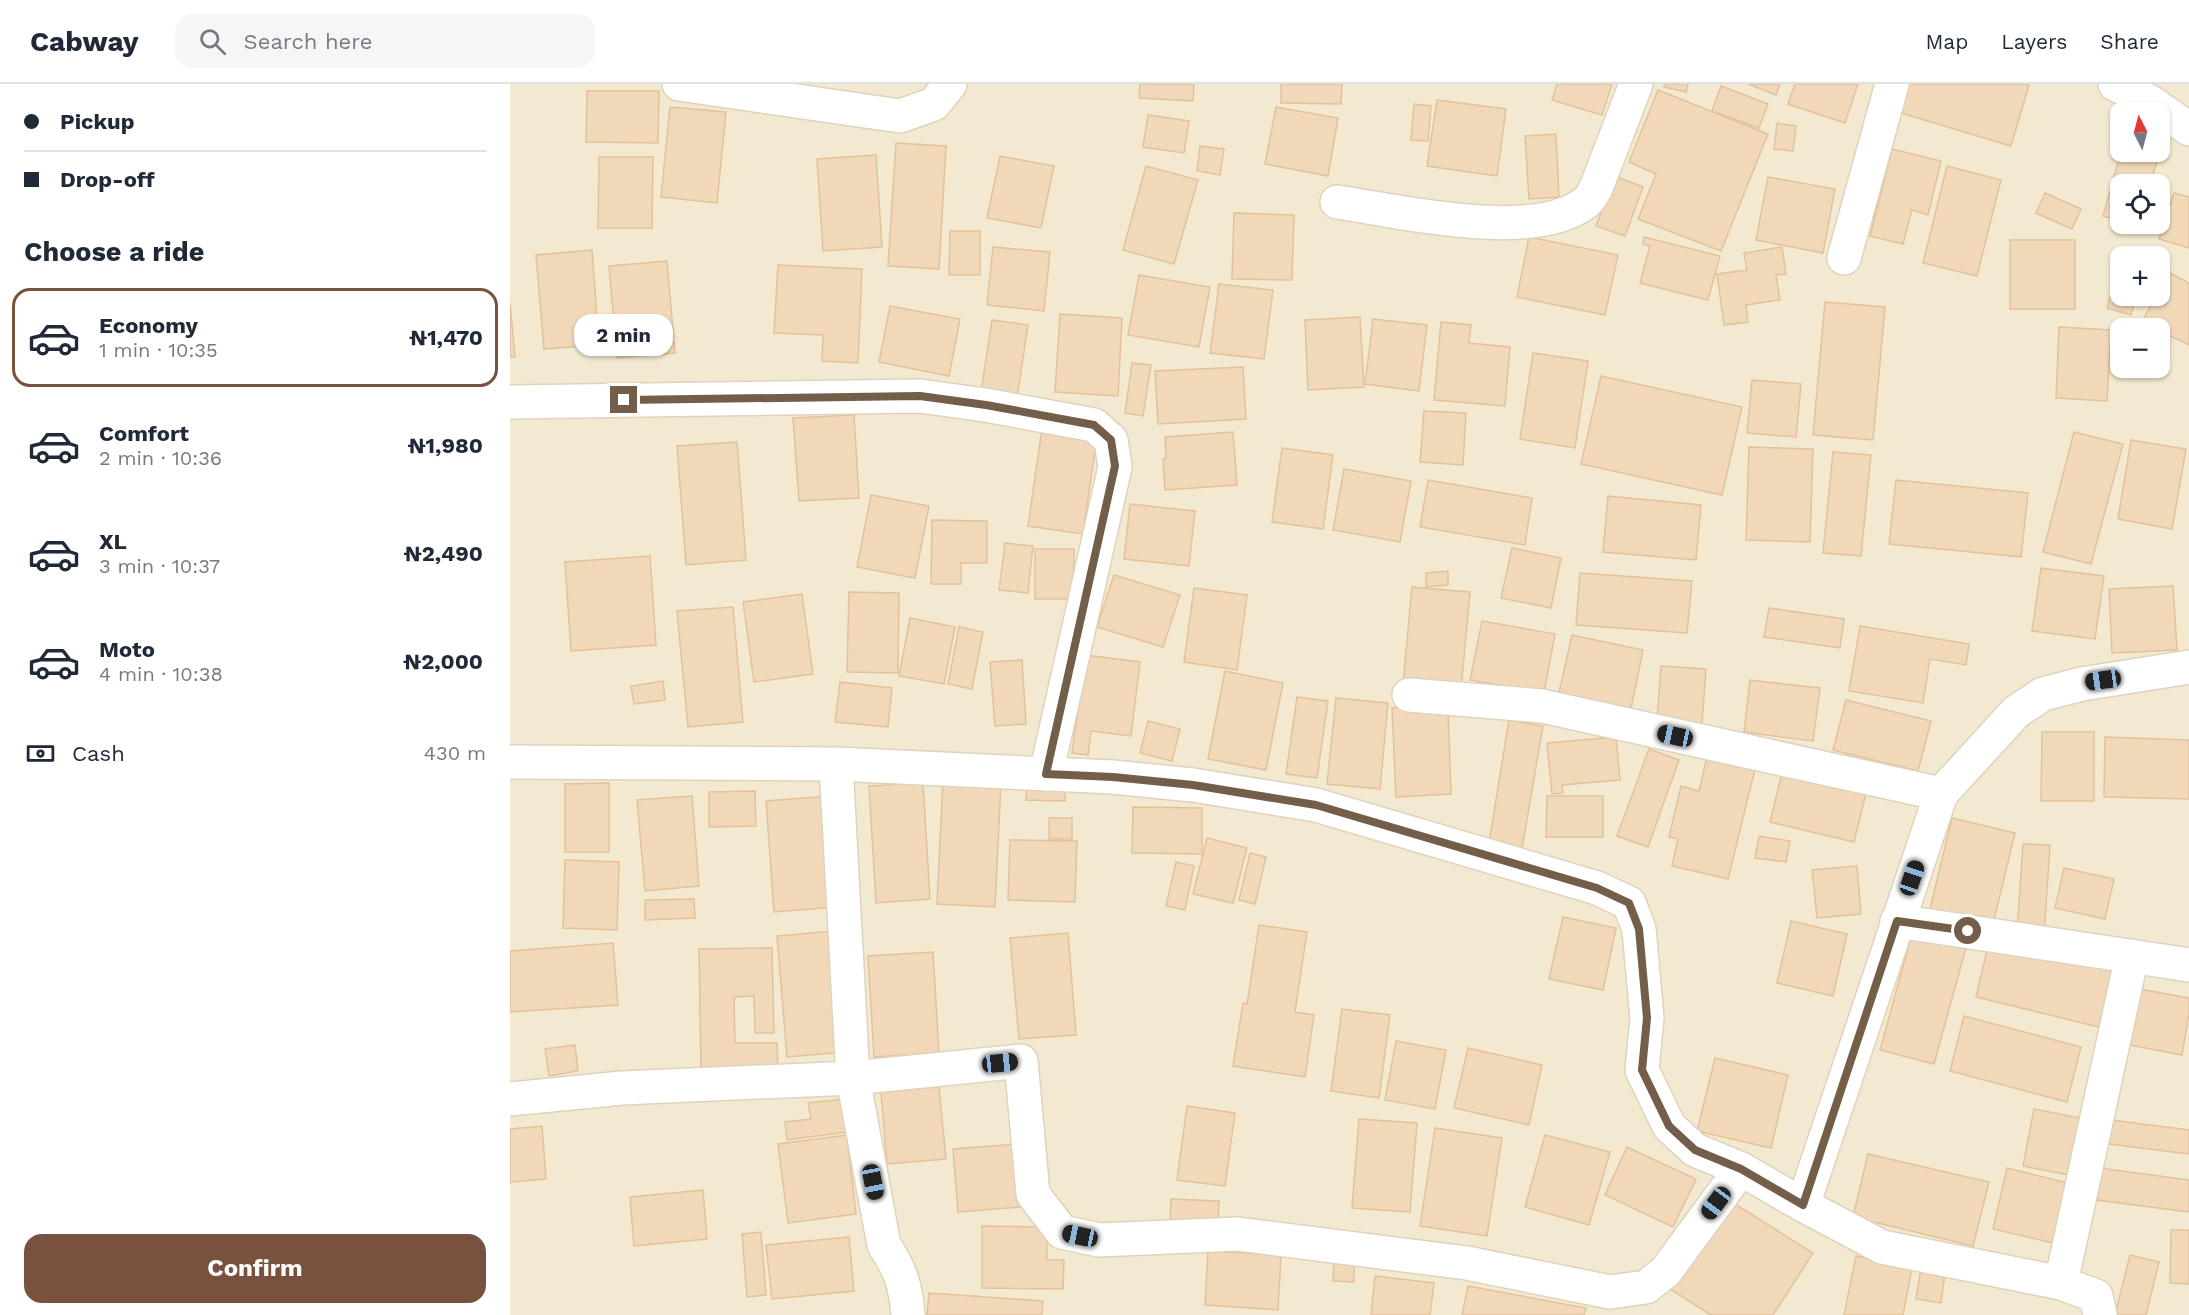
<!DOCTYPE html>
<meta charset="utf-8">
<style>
:root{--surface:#fff;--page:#f6f6f7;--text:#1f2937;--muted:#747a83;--line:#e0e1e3;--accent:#78523e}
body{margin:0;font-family:"Work Sans",sans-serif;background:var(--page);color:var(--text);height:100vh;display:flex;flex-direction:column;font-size:22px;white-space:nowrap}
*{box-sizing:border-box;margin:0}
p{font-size:20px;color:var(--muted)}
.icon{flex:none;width:33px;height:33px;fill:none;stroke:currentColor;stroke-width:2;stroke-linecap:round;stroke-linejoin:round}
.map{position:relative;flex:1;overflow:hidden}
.drawer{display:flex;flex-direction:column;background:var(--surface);width:510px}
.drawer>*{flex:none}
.banner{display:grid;align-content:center;height:132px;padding:0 24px;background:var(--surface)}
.needle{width:39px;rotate:354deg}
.buttons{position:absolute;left:1600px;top:18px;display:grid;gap:12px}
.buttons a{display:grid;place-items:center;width:60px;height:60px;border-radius:12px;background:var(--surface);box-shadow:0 2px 4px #0004;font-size:30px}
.end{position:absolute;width:27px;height:27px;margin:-14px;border:8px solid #725e49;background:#fff;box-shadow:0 0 0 3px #fff}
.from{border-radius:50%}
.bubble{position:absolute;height:42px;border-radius:18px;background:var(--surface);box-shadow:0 2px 4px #0004;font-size:20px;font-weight:700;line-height:42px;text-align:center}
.car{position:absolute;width:18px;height:36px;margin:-18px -9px;border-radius:8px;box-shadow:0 0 4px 2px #0007;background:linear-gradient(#222 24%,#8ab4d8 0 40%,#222 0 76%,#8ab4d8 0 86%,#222 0)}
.banner b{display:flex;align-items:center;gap:21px;height:57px;font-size:22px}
.banner b+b{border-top:2px solid var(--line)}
.banner i{width:15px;height:15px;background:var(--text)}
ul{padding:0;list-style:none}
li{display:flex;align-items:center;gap:18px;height:99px;margin:0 12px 9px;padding:0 12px;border:3px solid transparent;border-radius:18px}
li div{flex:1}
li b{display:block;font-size:22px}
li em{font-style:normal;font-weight:700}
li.current{border-color:var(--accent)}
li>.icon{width:54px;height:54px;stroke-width:1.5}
h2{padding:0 24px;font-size:27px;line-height:72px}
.pay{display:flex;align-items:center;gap:15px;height:66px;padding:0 24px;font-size:22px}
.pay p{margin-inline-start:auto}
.cta{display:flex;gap:12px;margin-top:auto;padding:12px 24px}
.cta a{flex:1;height:69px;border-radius:18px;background:var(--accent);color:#fff;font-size:24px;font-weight:700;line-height:69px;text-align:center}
header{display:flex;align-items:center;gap:36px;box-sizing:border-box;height:84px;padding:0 30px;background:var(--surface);border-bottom:2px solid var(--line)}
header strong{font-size:28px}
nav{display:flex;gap:33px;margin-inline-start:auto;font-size:21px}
.search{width:420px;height:54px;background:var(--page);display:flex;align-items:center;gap:15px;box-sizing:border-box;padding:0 21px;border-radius:18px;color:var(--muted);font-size:22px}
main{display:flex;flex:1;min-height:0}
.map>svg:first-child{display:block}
.residential{fill:#f3e9d0;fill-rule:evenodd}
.building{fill:#f0d8b9;stroke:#e3c29a;stroke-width:1.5}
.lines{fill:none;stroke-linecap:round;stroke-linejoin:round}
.minor-casing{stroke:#dfd3bd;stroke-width:36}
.minor{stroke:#fff;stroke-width:33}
.route{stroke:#725e49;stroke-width:8}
</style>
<header>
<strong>Cabway</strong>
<div class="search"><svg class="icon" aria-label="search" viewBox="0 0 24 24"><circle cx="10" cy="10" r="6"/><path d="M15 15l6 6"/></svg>Search here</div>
<nav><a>Map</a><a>Layers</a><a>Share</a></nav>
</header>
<main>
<section class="drawer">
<div class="banner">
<b><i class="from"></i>Pickup</b>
<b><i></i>Drop-off</b>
</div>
<h2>Choose a ride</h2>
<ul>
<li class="current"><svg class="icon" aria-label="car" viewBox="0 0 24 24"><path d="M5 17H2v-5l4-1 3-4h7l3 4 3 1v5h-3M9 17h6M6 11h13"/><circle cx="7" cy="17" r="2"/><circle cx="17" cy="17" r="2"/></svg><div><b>Economy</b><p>1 min · 10:35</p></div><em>₦1,470</em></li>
<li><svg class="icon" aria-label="car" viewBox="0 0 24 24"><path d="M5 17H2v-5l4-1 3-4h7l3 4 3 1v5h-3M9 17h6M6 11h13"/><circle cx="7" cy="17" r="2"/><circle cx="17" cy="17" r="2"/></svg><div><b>Comfort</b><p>2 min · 10:36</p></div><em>₦1,980</em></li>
<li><svg class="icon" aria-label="car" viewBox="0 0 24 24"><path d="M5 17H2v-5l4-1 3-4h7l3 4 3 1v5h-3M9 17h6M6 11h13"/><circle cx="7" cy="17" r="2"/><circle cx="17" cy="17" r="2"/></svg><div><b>XL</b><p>3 min · 10:37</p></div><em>₦2,490</em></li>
<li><svg class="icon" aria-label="car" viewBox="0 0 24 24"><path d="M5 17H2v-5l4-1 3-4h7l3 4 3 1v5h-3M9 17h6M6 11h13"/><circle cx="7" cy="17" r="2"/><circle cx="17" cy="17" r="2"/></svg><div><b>Moto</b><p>4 min · 10:38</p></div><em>₦2,000</em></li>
</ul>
<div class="pay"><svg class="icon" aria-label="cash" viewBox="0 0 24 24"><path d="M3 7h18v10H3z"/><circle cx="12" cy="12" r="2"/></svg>Cash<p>430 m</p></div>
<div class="cta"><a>Confirm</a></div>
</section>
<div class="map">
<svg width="1679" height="1231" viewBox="0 0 1679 1231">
<rect width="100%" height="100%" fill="#fcf6e1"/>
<!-- residential -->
<path class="residential" d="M0,0H1679V1231H0ZM1611,28H1650V68H1611ZM1611,100H1650V140H1611ZM1611,172H1650V212H1611ZM1611,244H1650V284H1611Z"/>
<!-- building -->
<g class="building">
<polygon points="630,0 684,0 683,17 629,14"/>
<polygon points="771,0 832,0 831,20 771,19"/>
<polygon points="1047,0 1102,0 1092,31 1042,16"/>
<polygon points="1155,0 1178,0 1176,8 1154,3"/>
<polygon points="1238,0 1270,0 1266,11"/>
<polygon points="1285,0 1348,0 1335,39 1278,20"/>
<polygon points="1400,0 1515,0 1519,1 1501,62 1391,29"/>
<polygon points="1211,2 1258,20 1249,44 1202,27"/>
<polygon points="1148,6 1258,50 1211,167 1128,135 1146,90 1119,78"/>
<polygon points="77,7 149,7 148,59 76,58"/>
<polygon points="927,16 996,25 987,92 917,82"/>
<polygon points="904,20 921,22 918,57 901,56"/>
<polygon points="160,23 216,28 207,119 151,113"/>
<polygon points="766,23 828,34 818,92 755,80"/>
<polygon points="638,31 679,37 674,69 633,63"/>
<polygon points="1267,39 1286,42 1283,67 1264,65"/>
<polygon points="1046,50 1049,113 1019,115 1015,52"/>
<polygon points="386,59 436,62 429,185 378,182"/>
<polygon points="690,62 714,65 710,91 687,87"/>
<polygon points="1382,65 1431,77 1418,131 1402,126 1393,160 1360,152"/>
<polygon points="1611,68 1650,68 1640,100 1611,100 1611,137 1593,132"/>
<polygon points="366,71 372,163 313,167 307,75"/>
<polygon points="490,72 544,82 531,144 477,134"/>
<polygon points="89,73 143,73 142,144 88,144"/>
<polygon points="636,82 688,96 664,180 613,166"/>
<polygon points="1437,82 1491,96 1467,192 1413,179"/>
<polygon points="1104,92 1133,103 1115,152 1086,142"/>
<polygon points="1258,93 1325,105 1313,169 1246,156"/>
<polygon points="1535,109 1571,125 1562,145 1526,129"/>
<polygon points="1664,109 1679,113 1679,164 1649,155"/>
<polygon points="724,129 784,131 782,196 722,195"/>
<polygon points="440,147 470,147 470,191 439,191"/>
<polygon points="1019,153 1108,171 1095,231 1007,213"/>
<polygon points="1134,153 1210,172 1198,216 1130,199 1140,162 1133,160"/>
<rect x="1500" y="156" width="65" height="69"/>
<polygon points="483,163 540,168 534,227 477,221"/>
<polygon points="1272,163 1276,190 1266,191 1270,216 1236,221 1238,238 1214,241 1207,190 1237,186 1234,169"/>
<polygon points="82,166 89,261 34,265 26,171"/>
<polygon points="1611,174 1611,212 1626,212 1621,231 1597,224"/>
<polygon points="157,177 165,269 107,274 99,182"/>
<polygon points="268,181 352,185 348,279 312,277 313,251 264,249"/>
<polygon points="1658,188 1679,199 1679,261 1650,247 1650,244 1632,238 1646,212 1650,212 1650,204"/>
<polygon points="629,191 700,203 689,263 618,251"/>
<polygon points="709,200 763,206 754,275 700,269"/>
<polygon points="1315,218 1375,223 1363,356 1303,351"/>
<polygon points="0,219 5,273 0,273"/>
<polygon points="380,222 450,235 439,292 369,278"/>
<polygon points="550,230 612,234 608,312 545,308"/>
<polygon points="850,233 854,303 798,306 795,236"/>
<polygon points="863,235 917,241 909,307 855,300"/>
<polygon points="482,236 518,241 507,314 471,308"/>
<polygon points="931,238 961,241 959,259 1000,263 995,322 924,316"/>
<polygon points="1549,243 1601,246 1597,317 1546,314"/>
<polygon points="1023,269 1078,277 1065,364 1010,355"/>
<polygon points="622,279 641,281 633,332 615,329"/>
<polygon points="733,283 736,335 648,340 645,287"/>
<polygon points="1091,292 1232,323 1212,411 1071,380"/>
<polygon points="1242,296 1291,300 1286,353 1237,349"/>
<polygon points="914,327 956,329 953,381 910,378"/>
<polygon points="344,331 349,414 289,417 283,334"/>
<polygon points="532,345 587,353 573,450 518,442"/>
<polygon points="723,348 727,401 655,406 653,375 656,374 655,353"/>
<polygon points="1564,348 1613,360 1581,480 1533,468"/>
<polygon points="1621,356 1676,365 1662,445 1608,435"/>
<polygon points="227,358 236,476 176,481 167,362"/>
<polygon points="1239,363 1303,365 1300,458 1236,456"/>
<polygon points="772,364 823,371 813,445 762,438"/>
<polygon points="1323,368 1361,371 1351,472 1313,469"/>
<polygon points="834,385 901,397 890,458 823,446"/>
<polygon points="918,396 1022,414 1015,461 910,443"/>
<polygon points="1386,396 1518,409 1511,473 1379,460"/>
<polygon points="361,411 419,422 405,494 347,483"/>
<polygon points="1098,412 1191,421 1186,476 1093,468"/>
<polygon points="620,420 685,427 679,482 614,475"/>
<polygon points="422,436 477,437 477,479 451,479 451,500 421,500"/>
<polygon points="495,459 523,462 518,509 489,506"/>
<polygon points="1002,464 1051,474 1041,524 991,514"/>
<polygon points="525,465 564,465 563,515 525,515"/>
<polygon points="140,472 146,561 61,567 55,478"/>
<polygon points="1531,484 1594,492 1585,555 1522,547"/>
<polygon points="938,487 938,501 916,503 916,489"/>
<polygon points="1070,489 1182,497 1177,549 1066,541"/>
<polygon points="604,491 670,511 653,563 587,543"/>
<polygon points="1663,502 1667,566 1602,569 1599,505"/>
<polygon points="902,503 960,508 951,606 893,600"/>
<polygon points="684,504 737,511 727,586 674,578"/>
<polygon points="339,508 389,509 388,589 337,588"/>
<polygon points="292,510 303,590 244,598 233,518"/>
<polygon points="223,523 233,638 178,643 167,527"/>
<polygon points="1259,524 1334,535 1330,564 1254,553"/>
<polygon points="400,534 445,543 434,600 389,592"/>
<polygon points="972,537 1045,550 1034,609 960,596"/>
<polygon points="1350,542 1459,560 1456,581 1420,575 1413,619 1339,607"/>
<polygon points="449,543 473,548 462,605 438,600"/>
<polygon points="1062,551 1133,566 1120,629 1048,613"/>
<polygon points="575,571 630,578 621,652 581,647 578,671 562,669"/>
<polygon points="512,576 516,640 485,642 480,578"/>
<polygon points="1151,582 1196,585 1192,640 1147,636"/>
<polygon points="715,587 773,599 756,686 698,675"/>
<polygon points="1240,596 1310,604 1303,657 1234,648"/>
<polygon points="153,597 155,616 124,620 121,602"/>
<polygon points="330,598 382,604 378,643 325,638"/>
<polygon points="787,613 818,617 807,694 776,690"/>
<polygon points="826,614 878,619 870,705 817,700"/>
<polygon points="1336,616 1421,637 1408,687 1323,666"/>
<polygon points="938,621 941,710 886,713 882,624"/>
<polygon points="999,636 1033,642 1012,765 979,759"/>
<polygon points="638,637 670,645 662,677 630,669"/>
<polygon points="1532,648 1584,648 1584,717 1531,717"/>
<polygon points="1106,653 1110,696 1052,701 1053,709 1042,710 1037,659"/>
<polygon points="1595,653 1679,656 1679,715 1594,713"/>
<polygon points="1139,665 1169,676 1138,763 1107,752"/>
<polygon points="1197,673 1245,685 1218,795 1162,782 1168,755 1159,753 1171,702 1189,707"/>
<polygon points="1273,685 1357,705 1344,758 1260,738"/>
<polygon points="433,696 491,698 485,823 427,820"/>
<polygon points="517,697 556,698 555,717 516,716"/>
<polygon points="99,699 99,768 55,768 55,700"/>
<polygon points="413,699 420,815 366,819 359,702"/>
<polygon points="245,707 246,742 199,743 199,708"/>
<polygon points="182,712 189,802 135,807 127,716"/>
<polygon points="319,712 326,823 264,828 256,717"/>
<polygon points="1037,712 1093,712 1093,753 1036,753"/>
<polygon points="623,723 692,724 692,770 622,769"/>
<rect x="539" y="734" width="23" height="21"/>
<polygon points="1442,734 1505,749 1483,840 1420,825"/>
<polygon points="1249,752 1280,757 1276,778 1245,774"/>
<polygon points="697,754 737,764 723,819 683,810"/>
<polygon points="500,756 567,757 565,818 498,816"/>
<polygon points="1513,760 1540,761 1534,851 1507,849"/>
<polygon points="740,769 756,773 745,820 729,816"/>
<polygon points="55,776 109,778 107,846 53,844"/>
<polygon points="666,778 684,782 675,826 656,822"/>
<polygon points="1347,782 1351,830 1307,834 1302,786"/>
<polygon points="1554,784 1604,795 1595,835 1545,824"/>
<polygon points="184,815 185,834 135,836 135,816"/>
<polygon points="1053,833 1106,844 1093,906 1039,895"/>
<polygon points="1281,837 1337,850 1323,912 1267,899"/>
<polygon points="749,841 797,848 785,928 804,931 795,993 723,982 733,919 737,920"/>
<polygon points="1403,846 1457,860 1424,980 1370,966"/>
<polygon points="324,847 335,968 277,973 267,852"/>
<polygon points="558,849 566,951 509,955 500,854"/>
<polygon points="1480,854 1604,883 1589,943 1466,913"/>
<polygon points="103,859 108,921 0,928 0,867"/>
<polygon points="262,864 264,949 245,949 244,912 224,913 225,959 267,959 268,985 191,987 189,865"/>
<polygon points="423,868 429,969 364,973 358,872"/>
<polygon points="1624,904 1679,914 1679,930 1672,971 1614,960"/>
<polygon points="832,925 880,931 869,1014 821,1007"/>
<polygon points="1454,932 1571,963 1557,1018 1440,987"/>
<polygon points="886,957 936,966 925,1025 875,1016"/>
<polygon points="65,961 68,987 39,992 35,965"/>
<polygon points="958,964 1032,981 1019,1041 944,1024"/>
<polygon points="1205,974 1278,991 1261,1064 1187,1047"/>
<polygon points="429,1003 436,1075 377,1080 371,1008"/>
<polygon points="333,1015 337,1048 277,1056 275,1038 301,1035 298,1019"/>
<polygon points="677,1022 725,1029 715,1102 667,1096"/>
<polygon points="1524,1025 1570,1034 1559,1091 1513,1082"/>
<polygon points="849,1035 907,1039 900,1128 842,1124"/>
<polygon points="1594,1035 1679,1046 1679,1070 1591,1059"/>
<polygon points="32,1042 36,1095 0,1098 0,1045"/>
<polygon points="925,1044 992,1054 977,1152 910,1142"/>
<polygon points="337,1051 346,1130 278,1139 268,1060"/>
<polygon points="1035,1051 1100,1068 1079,1141 1015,1123"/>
<polygon points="507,1060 512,1123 448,1128 443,1065"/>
<polygon points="1117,1063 1186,1095 1163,1143 1095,1111"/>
<polygon points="1358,1070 1479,1098 1463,1162 1343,1133"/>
<polygon points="1582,1083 1679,1096 1679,1128 1578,1115"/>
<polygon points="1497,1084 1558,1099 1543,1159 1483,1145"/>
<polygon points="193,1106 197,1155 124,1162 120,1113"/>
<polygon points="661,1115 709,1117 708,1140 660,1138"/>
<polygon points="1217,1115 1303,1169 1263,1231 1201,1231 1160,1205"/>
<polygon points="472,1142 537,1143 537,1176 554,1176 553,1205 472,1204"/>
<polygon points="1661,1146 1679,1146 1679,1200 1660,1199"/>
<polygon points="251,1148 256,1211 237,1213 232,1150"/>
<polygon points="339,1153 344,1207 262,1215 256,1161"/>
<polygon points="698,1167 771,1171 768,1226 695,1221"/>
<polygon points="1620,1171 1649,1178 1636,1231 1605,1231"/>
<polygon points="1346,1172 1402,1184 1393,1231 1334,1231"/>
<polygon points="824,1176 844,1177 844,1198 823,1197"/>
<polygon points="1411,1185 1435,1189 1431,1219 1406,1215"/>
<polygon points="865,1192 924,1199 920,1231 861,1231"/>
<polygon points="958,1202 1076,1224 1074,1231 952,1231"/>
<polygon points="419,1209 533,1217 532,1231 417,1231"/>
</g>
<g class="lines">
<defs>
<g id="minor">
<polyline points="169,0 390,32 424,20 440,0"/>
<polyline points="1605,0 1642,19 1679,45"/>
<path d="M827,118C889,127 1023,159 1075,119C1080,116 1083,109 1086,104L1126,0"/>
<polyline points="1334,174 1382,0"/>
<polyline points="0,318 410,312 475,321 584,341 601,356 605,383 536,690"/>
<polyline points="899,611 1032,622 1431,710"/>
<polyline points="0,678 326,680 603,693 683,701 806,721 1087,804 1119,819 1129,845 1137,934 1132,986 1159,1042 1185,1066 1231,1085 1293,1121 1372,1163 1551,1199 1586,1212 1590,1231"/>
<path d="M326,680L343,994L374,1161C390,1185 396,1202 398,1231"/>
<polyline points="1387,837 1679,881"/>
<polyline points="0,1015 112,1004 343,994 511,977 523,1110 552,1148 589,1156 728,1150 957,1179 1100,1208 1136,1203 1156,1187 1231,1085"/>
<polyline points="1293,1121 1431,710 1506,628 1533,610 1572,600 1679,583"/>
<polyline points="1551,1199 1622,872"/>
</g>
</defs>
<!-- minor casing -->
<use href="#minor" class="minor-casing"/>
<!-- minor -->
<use href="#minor" class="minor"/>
</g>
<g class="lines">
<!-- route -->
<polyline class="route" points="114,316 410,312 476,321 584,341 601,356 605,382 536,690 603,693 683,701 806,721 1087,804 1119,819 1129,845 1137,934 1132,986 1159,1042 1185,1066 1231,1085 1293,1121 1387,837 1458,847"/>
</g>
</svg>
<div class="buttons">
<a><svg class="needle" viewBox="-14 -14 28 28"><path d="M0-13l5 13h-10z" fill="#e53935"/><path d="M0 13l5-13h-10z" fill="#747a83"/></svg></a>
<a><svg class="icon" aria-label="locate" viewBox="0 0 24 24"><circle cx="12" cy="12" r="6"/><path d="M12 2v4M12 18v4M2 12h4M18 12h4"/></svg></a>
<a>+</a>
<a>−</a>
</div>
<i class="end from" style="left:1458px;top:847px"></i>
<i class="end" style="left:114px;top:316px"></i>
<div class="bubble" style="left:64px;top:230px;width:99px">2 min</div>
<i class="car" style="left:1593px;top:596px;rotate:262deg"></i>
<i class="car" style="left:1165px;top:652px;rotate:282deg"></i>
<i class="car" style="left:1402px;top:794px;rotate:19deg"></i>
<i class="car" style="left:490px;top:979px;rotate:84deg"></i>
<i class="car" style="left:363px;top:1098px;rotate:169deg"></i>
<i class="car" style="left:1206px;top:1119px;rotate:217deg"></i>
<i class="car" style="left:570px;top:1152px;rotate:282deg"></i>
</div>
</main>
